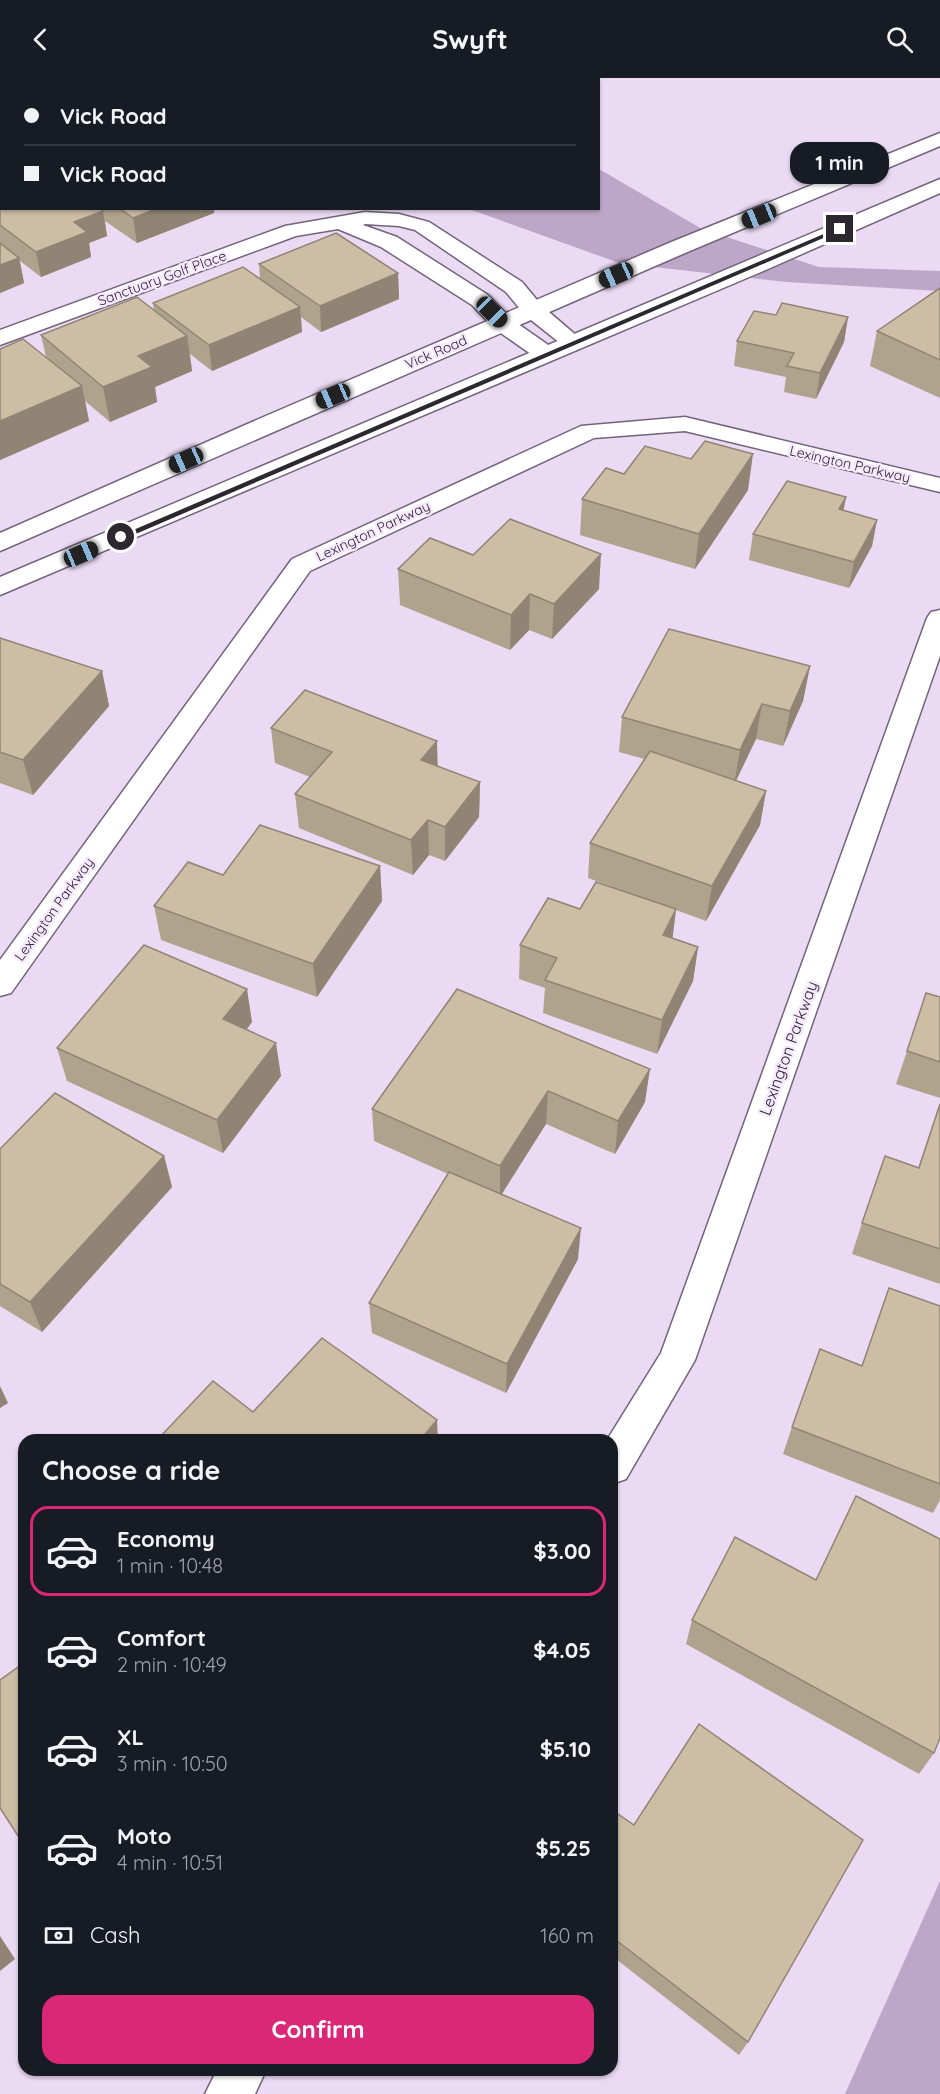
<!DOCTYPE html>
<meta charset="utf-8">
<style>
:root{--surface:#171b24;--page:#20242c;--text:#f1f3f6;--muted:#9ea1a6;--line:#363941;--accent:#db2777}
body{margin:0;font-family:Quicksand,sans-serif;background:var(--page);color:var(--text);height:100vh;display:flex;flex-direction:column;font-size:22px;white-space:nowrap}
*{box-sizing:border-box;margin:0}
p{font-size:20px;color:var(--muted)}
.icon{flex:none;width:33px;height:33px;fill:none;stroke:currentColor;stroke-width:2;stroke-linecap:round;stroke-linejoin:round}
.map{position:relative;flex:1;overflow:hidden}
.side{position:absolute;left:18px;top:1356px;width:600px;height:642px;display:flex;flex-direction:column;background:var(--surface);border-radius:18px;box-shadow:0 2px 4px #0004}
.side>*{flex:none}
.hud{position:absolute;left:0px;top:0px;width:600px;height:132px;box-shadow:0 2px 4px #0004;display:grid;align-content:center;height:132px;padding:0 24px;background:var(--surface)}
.end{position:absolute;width:27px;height:27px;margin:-14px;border:8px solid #2d2730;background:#fff;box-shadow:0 0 0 3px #fff}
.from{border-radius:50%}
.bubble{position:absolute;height:42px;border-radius:18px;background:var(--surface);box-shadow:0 2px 4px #0004;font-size:20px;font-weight:800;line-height:42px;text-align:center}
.car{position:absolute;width:18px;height:36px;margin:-18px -9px;border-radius:8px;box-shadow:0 0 4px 2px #0007;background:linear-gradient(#222 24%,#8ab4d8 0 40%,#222 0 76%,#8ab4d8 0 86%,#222 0)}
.hud b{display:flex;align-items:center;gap:21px;height:57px;font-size:22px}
.hud b+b{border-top:2px solid var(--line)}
.hud i{width:15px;height:15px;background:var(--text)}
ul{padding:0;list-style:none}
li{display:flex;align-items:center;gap:18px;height:90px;margin:0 12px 9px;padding:0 12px;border:3px solid transparent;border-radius:18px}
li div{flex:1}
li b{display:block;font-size:22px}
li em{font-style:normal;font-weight:800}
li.current{border-color:var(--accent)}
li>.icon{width:54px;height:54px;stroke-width:1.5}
h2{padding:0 24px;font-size:27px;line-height:72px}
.pay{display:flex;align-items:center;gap:15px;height:66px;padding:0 24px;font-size:22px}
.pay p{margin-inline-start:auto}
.cta{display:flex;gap:12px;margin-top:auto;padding:12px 24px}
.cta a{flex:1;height:69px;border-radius:18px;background:var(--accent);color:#fff;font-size:24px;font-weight:800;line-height:69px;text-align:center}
header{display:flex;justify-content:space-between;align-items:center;height:78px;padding:0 24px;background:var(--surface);font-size:27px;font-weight:800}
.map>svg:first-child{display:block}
.green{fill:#bda7c8}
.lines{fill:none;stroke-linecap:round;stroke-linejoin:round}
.minor-casing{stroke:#73647a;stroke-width:3}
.tertiary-casing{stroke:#73647a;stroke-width:3}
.minor{fill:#fff;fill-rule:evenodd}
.tertiary{fill:#fff;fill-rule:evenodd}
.wall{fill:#b0a38e}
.shaded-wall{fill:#908474}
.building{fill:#cdbda5;stroke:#908474;stroke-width:1.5}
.route{fill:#2d2730}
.labels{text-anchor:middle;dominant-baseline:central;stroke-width:5;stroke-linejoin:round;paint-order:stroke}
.far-street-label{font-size:14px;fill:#2d2730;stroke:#f6e9fd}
.street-label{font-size:16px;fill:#2d2730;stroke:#f6e9fd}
</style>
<header><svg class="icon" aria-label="back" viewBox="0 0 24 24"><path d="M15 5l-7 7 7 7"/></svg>Swyft<svg class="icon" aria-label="search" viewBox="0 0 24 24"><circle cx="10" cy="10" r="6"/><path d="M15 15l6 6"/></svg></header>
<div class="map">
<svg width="940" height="2016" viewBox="0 0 940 2016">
<rect width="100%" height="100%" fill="#ebdaf3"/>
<!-- green -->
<g class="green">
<polygon points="108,0 441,0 443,1 112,2"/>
<polygon points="599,91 702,151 819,189 940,193 940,213 786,204 619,185 469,131 598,130"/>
<polygon points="940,1803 940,2016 845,2016"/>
</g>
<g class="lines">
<defs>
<g id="minor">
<polygon points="365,134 399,136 429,144 522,204 542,228 584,264 581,269 573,271 565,269 526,238 506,214 415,152 399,148 365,146 363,147 397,159 488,217 511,241 554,271 557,276 554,281 546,283 538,281 495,251 472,227 381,169 338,151 296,158 0,267 0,252 285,148"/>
<polygon points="685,339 940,400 940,414 685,353 594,360 310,493 11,915 0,918 0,882 292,481 581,348"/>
<polygon points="940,532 940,578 695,1282 626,1401 612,1406 612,1362 607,1362 661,1275 927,540 931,534"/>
<polygon points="217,1992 266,1992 255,2016 205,2016"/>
</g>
<g id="tertiary">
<polygon points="940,55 940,68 685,175 0,473 0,455 261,340 669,165"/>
<polygon points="940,101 940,115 768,191 0,517 0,499"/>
</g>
</defs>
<!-- minor casing -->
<use href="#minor" class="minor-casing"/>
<!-- tertiary casing -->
<use href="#tertiary" class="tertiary-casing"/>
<!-- minor -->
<use href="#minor" class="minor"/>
<!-- tertiary -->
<use href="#tertiary" class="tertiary"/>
</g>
<!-- wall -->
<g class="wall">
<polygon points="2,121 2,130 214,130 214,135 137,165 105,143 107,158 89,165 91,179 41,199 20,183 24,205 0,215 0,132 1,132 0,122"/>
<polygon points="259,186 398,195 399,221 321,254 301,239 302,254 212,293 190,276 192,293 155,309 157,324 110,344 85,323 89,343 0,382 0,271 46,279 41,257 154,233 153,225 260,201"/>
<polygon points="940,210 940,320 870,288 877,253"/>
<polygon points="776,237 848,239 844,264 816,321 784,314 786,299 734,288 737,263"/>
<polygon points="624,396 748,412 695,491 580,457 582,421"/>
<polygon points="846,419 843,433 877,442 872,468 849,510 749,482 753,456"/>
<polygon points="473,477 599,511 552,561 529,552 510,572 400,527 398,491"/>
<polygon points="0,560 102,593 109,628 33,717 0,705"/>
<polygon points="810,588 803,623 783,668 756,661 736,702 766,713 760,747 706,843 676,832 672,860 698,869 693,903 657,976 543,935 545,910 519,901 520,867 580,831 646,821 588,800 590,765 644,681 619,674 622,639"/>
<polygon points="271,650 437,688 480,704 479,739 445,783 429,777 413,797 299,750 295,716 310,699 275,685"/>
<polygon points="380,788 382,823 317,919 161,862 154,828 223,797"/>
<polygon points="457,911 645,1024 615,1076 546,1046 501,1116 578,1181 506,1315 372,1255 369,1225 448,1096 374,1063 372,1031"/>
<polygon points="940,919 940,1020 896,1006 907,973"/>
<polygon points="252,944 246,952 281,998 223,1075 67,1003 57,970"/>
<polygon points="940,1025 940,1206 852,1176 862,1145 918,1090"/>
<polygon points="0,1071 164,1078 172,1109 42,1254 0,1228"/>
<polygon points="889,1210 940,1228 940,1422 933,1435 783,1376 792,1349 862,1287"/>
<polygon points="816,1502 934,1675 919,1696 686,1566 692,1542"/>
<polygon points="612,1732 748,1964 739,1977 612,1878"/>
</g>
<!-- shaded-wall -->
<g class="shaded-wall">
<polygon points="158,130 214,130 214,135 137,165 133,140"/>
<polygon points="103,133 107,158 89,165 91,179 41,199 36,174 74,144"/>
<polygon points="19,180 24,205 0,215 0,187"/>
<polygon points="398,195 399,221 321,254 320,228"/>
<polygon points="300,229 302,254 212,293 209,267"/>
<polygon points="848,239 844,264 816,321 820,295"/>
<polygon points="187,258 192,293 155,309 157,324 110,344 103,309 138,278"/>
<polygon points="82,308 89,343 0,382 0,343"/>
<polygon points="753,376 748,412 695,491 699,456"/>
<polygon points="846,419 841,445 839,431"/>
<polygon points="877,442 872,468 849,510 854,484"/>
<polygon points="601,476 599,511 552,561 554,526"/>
<polygon points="530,516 529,552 510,572 511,537"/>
<polygon points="810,588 803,623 783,668 790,633"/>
<polygon points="102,593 109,628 33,717 23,682"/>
<polygon points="762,626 756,661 734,707 740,672"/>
<polygon points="437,663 438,698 421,682"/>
<polygon points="480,704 479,739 445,783 445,749"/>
<polygon points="766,713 760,747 706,843 712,808"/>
<polygon points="428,742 429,777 413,797 411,762"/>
<polygon points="380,788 382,823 317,919 313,886"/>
<polygon points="676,831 672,865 663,857"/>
<polygon points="698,869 693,903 657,976 662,942"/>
<polygon points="247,911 252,944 229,975 223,941"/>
<polygon points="276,965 281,998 223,1075 217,1042"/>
<polygon points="650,991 645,1024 615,1076 618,1043"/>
<polygon points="548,1013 546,1046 500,1119 500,1088"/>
<polygon points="164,1078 172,1109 42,1254 30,1224"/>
<polygon points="581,1150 578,1181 506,1315 507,1286"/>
<polygon points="0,1308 8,1325 0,1330"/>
<polygon points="437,1342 438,1362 420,1362"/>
<polygon points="0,1858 15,1881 0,1893"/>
</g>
<!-- building -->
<g class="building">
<polygon points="3,130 100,130 103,133 74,144 87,154 36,174 0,147 0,132"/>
<polygon points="119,130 158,130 133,140"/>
<polygon points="336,155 398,195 320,228 259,186"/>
<polygon points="0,165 19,180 0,187"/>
<polygon points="243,189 300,229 209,267 153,225"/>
<polygon points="940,210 940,282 877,253"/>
<polygon points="137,219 187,258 138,278 152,289 103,309 41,257"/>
<polygon points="782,225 848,239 820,295 787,288 794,275 737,263 754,233 776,237"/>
<polygon points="23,261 82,308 0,343 0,271"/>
<polygon points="705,363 753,376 699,456 582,421 606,390 624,396 645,368 691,381"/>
<polygon points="787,403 846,419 839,431 877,442 854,484 753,456"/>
<polygon points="510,441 601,476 554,526 530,516 511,537 398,491 430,460 473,477"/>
<polygon points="669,551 810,588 790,633 762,626 740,672 622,639"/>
<polygon points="0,560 102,593 23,682 0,674"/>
<polygon points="305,612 437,663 421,682 480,704 445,749 428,742 411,762 295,716 332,674 271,650"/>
<polygon points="650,673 766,713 712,808 590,765"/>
<polygon points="260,747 380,788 313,886 154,828 188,784 223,797"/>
<polygon points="596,804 676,831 663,857 698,869 662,942 545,902 557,880 520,867 548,820 580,831"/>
<polygon points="144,867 247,911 223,941 276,965 217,1042 57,970"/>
<polygon points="457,911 650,991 618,1043 548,1013 500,1088 372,1031"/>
<polygon points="926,915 940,919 940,984 907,973"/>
<polygon points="55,1015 164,1078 30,1224 0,1206 0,1071"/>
<polygon points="940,1026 940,1171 862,1145 885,1078 919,1090"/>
<polygon points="449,1094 581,1150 507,1286 369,1225"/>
<polygon points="889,1210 940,1228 940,1406 792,1349 820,1271 862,1288"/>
<polygon points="322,1260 437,1342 420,1362 157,1362 213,1303 253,1334"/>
<polygon points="856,1418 940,1461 940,1660 934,1675 692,1542 735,1459 816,1502"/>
<polygon points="24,1585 24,1767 0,1730 0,1602"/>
<polygon points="699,1646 863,1762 748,1964 612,1859 612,1732 634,1747"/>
</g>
<!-- route -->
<polygon class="route" points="840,149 842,152 124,461 117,459"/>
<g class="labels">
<!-- far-street labels -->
<g class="far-street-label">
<text transform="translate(162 200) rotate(-20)">Sanctuary Golf Place</text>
<text transform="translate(436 274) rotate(-23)">Vick Road</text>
<text transform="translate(850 386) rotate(13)">Lexington Parkway</text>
<text transform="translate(373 453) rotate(-25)">Lexington Parkway</text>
<text transform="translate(54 831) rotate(-54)">Lexington Parkway</text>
</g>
<!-- street labels -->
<g class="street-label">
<text transform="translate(788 970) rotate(-70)">Lexington Parkway</text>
</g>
</g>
</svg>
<i class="end from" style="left:121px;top:459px"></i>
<i class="end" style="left:840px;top:151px"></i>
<div class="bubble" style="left:790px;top:64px;width:99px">1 min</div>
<i class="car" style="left:759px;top:138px;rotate:248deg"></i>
<i class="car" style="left:616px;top:197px;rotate:246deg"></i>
<i class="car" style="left:492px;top:234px;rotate:135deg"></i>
<i class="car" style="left:333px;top:318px;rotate:247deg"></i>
<i class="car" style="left:186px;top:382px;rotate:246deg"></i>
<i class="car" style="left:81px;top:476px;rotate:67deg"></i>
<div class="hud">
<b><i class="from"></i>Vick Road</b>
<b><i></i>Vick Road</b>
</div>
<section class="side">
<h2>Choose a ride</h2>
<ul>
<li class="current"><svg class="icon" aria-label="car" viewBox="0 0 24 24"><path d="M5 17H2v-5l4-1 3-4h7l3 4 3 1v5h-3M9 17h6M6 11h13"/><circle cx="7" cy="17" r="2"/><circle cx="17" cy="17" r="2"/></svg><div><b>Economy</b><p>1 min · 10:48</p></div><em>$3.00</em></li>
<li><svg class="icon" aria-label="car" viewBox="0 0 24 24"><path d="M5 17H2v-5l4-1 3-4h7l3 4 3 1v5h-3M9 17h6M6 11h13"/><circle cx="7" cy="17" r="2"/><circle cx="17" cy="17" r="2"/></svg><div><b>Comfort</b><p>2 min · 10:49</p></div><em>$4.05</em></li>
<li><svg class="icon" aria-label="car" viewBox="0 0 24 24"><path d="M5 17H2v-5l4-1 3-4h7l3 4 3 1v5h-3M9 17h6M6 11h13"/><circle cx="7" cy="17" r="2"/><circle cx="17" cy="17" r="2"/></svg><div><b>XL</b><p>3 min · 10:50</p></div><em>$5.10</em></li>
<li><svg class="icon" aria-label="car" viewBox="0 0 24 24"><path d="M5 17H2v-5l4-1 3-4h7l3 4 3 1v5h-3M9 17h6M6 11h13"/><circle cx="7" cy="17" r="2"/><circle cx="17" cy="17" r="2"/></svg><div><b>Moto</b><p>4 min · 10:51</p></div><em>$5.25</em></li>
</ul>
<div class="pay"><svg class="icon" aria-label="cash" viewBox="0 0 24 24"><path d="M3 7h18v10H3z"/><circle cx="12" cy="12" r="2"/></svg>Cash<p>160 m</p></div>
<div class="cta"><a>Confirm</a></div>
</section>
</div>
